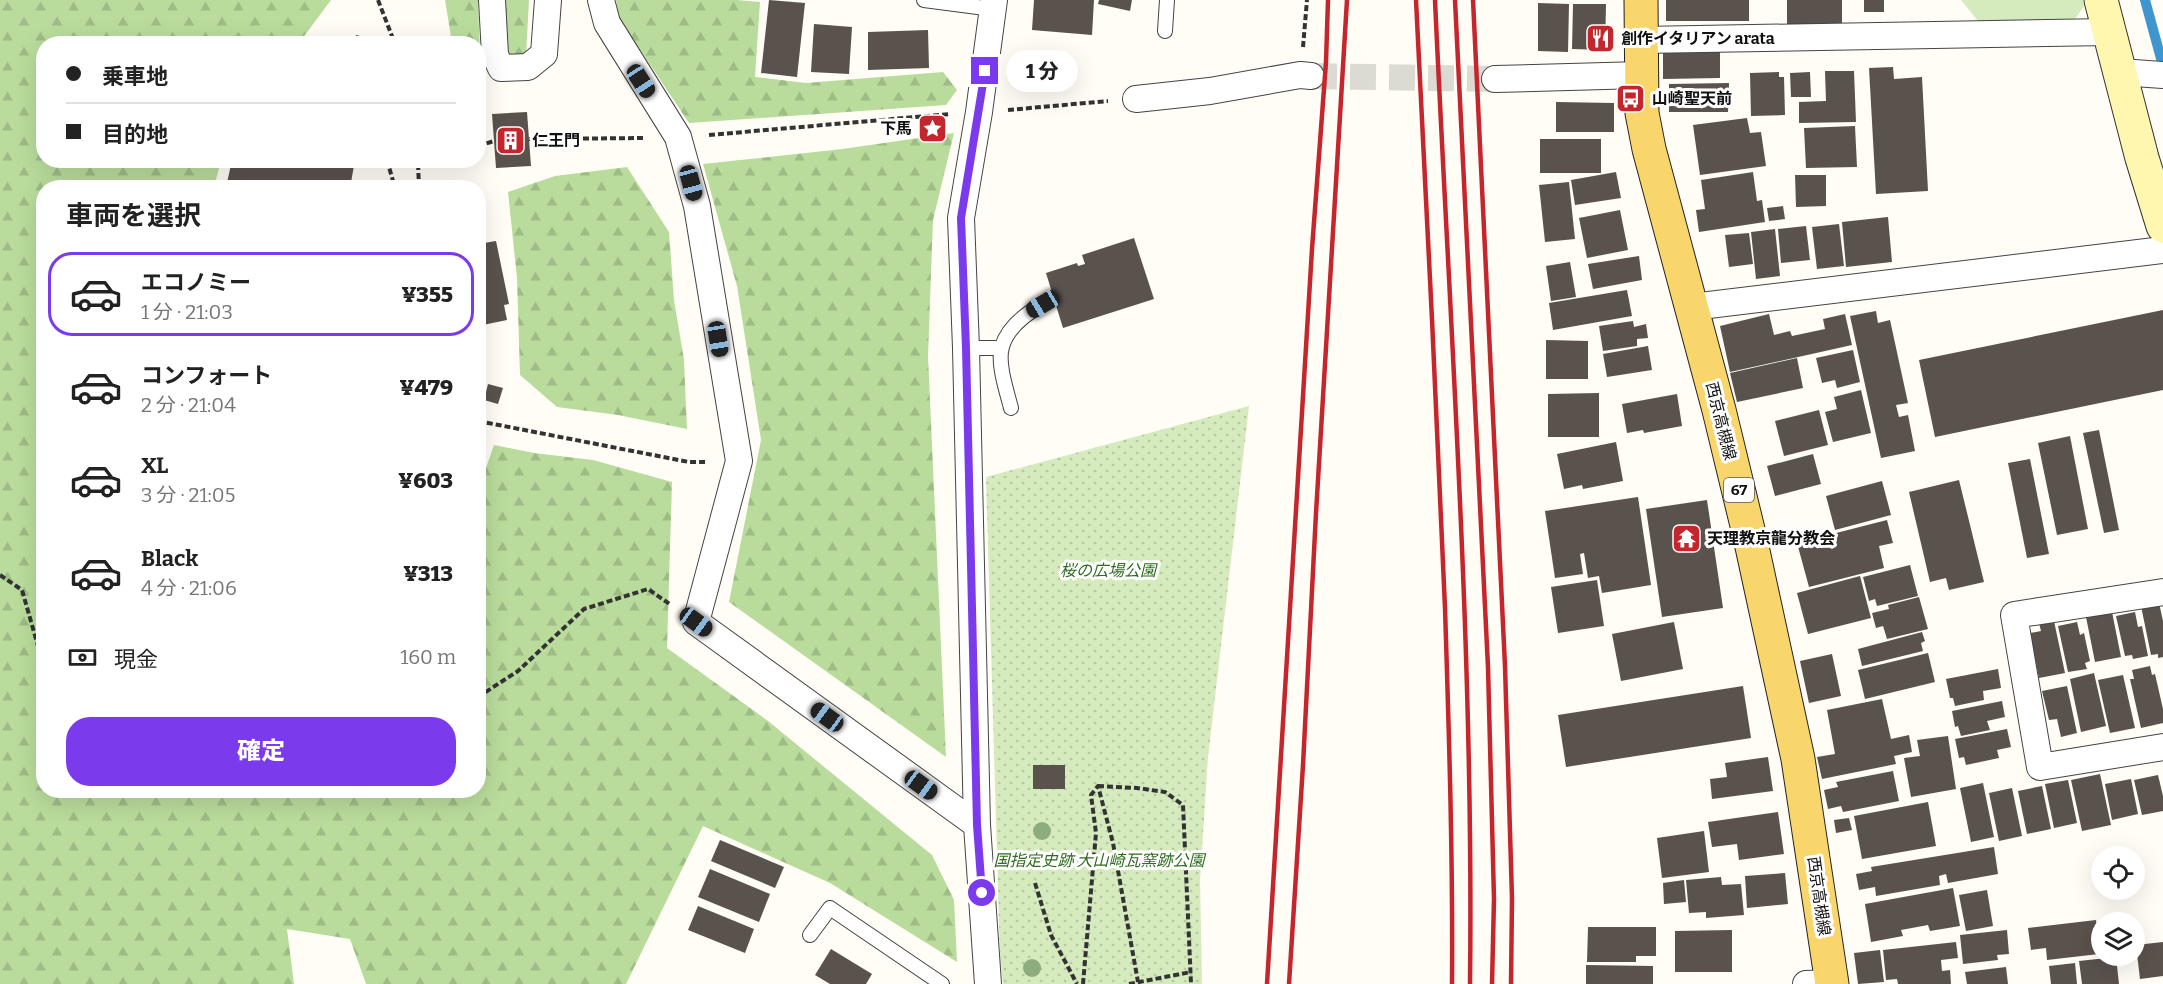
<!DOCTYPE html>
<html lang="ja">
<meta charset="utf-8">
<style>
:root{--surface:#fff;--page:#f6f6f6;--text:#222;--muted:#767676;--line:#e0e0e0;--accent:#7c3aed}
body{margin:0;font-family:Bitter,"Noto Sans JP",serif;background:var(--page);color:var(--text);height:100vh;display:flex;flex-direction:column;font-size:22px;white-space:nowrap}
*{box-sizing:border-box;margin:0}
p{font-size:20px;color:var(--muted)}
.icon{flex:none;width:33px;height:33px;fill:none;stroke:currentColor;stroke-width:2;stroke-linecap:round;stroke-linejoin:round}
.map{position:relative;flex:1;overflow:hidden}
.panel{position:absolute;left:36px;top:180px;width:450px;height:618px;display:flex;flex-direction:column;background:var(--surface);border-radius:24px;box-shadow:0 6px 24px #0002}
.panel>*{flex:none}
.guide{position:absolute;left:36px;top:36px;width:450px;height:132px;border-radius:24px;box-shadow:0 6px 24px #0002;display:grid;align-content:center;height:132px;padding:0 30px;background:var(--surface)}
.tools{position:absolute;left:2091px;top:846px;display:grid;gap:12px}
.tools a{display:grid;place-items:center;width:54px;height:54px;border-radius:50%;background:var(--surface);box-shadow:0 6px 24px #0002;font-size:30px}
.end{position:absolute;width:27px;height:27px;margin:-14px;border:8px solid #7c3aed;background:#fff;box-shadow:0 0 0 3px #fff}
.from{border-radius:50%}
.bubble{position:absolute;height:42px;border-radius:21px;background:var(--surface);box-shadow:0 6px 24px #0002;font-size:20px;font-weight:800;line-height:42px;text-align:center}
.car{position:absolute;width:18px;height:36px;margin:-18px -9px;border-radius:8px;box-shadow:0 0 4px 2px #0007;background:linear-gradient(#222 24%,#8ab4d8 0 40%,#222 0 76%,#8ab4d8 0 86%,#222 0)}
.guide b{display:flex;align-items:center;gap:21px;height:57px;font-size:22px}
.guide b+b{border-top:2px solid var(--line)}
.guide i{width:15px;height:15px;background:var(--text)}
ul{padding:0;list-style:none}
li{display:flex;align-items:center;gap:18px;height:84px;margin:0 12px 9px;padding:0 18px;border:3px solid transparent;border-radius:24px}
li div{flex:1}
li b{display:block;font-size:22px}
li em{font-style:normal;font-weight:800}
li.active{border-color:var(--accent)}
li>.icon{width:54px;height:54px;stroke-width:1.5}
h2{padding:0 30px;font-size:27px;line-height:72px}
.pay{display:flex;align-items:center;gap:15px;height:66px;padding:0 30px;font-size:22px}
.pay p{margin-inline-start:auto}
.cta{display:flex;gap:12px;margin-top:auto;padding:12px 30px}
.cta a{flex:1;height:69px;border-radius:24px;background:var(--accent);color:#fff;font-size:24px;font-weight:800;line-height:69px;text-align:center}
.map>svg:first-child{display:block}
.grass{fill:#d5ebbd}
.forest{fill:url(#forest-firs)}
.park{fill:url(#park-dots)}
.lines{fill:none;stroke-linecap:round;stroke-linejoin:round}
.stream{stroke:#3f96cf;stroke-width:10}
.building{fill:#5a524d}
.street-tunnel{stroke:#dbdad3;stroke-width:26;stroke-dasharray:26 13;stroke-linecap:butt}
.lane-casing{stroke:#444;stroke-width:16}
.street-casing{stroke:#444;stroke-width:28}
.secondary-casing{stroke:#333;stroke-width:35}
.primary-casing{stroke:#222;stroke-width:35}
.path{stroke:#333;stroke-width:4;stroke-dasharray:6 3;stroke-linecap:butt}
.lane{stroke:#fff;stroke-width:14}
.street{stroke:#fff;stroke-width:26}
.secondary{stroke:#fff6b0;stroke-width:33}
.primary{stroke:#f9d66b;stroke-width:33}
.rail{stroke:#c4262e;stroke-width:4.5}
.tree{fill:#8dad7f}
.route{stroke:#7c3aed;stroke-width:8}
.labels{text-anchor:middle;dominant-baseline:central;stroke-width:6;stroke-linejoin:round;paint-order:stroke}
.shield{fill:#fff;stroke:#585858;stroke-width:1.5}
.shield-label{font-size:15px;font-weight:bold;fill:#111}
.poi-label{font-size:16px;font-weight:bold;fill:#111;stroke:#fff;text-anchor:start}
.street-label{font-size:16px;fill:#111;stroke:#fff}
.park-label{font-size:16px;font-style:italic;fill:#2f6b1f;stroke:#fff}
</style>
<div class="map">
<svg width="2163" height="984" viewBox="0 0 2163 984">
<defs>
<pattern id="forest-firs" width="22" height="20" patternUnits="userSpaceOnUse" patternTransform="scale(1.5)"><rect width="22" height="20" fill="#b9dc9c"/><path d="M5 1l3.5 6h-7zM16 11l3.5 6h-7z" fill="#9ebc85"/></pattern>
<pattern id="park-dots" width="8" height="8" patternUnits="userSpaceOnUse" patternTransform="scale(1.5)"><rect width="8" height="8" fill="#d5ebbd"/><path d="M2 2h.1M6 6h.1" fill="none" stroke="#b6c8a1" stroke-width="1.8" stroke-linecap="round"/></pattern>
</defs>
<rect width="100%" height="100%" fill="#fffdf5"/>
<!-- grass -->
<polygon class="grass" points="1961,0 2083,0 2084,6 2075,19 1978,21"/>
<!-- forest -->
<g class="forest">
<polygon points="0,0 331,0 299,43 44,44 44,160 221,161 214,187 44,188 44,790 478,790 479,488 494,445 534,453 593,460 672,482 667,648 768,721 932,855 954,900 957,962 830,883 703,826 626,984 366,984 350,939 287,929 294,984 0,984"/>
<polygon points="445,0 478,0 480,55 479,64 478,44 452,43"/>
<polygon points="505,0 529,0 526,55 508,57"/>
<polygon points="616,0 737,0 760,2 755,77 806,83 943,72 957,90 946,105 689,123 619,18"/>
<polygon points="954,133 933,220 928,356 946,757 729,602 761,440 737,286 703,164 842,149"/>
<polygon points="627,167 669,232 674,300 684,360 687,429 618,415 557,407 520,375 517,278 508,192 555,176"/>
</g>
<!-- park -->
<polygon class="park" points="1249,406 1208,757 1200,880 1202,984 1003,984 1000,957 986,477"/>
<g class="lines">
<!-- stream -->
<polyline class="stream" points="2145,0 2163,66"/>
</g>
<!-- building -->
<g class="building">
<polygon points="769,0 805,3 797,77 761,73"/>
<polygon points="1034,0 1094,0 1092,35 1032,30"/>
<polygon points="1099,0 1132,0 1130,11 1098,4"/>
<rect x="1666" y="0" width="83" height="21"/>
<polygon points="1787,0 1842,0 1842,26 1787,25"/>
<rect x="1864" y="0" width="20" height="12"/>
<polygon points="1538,3 1569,4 1568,52 1538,51"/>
<polygon points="1573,4 1606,4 1605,50 1572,49"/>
<polygon points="814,24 852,27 849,74 811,72"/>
<polygon points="928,30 929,68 868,70 868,32"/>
<polygon points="356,35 382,41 381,44 354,44"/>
<polygon points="1663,51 1720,51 1720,78 1663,79"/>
<polygon points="1893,67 1894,79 1922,77 1928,191 1876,194 1869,68"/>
<polygon points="1825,71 1854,71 1856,122 1799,123 1799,102 1826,101"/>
<polygon points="1779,72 1779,77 1784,77 1785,115 1751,116 1750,73"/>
<polygon points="1810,72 1811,97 1791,97 1790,73"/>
<polygon points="1729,83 1728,112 1669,112 1669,84"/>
<polygon points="1556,102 1614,103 1614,132 1556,132"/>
<polygon points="527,112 531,166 496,168 492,114"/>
<polygon points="1747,118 1750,133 1761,132 1766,166 1700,175 1693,125"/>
<polygon points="1855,126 1857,167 1806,168 1804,128"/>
<rect x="1540" y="139" width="61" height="34"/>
<polygon points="232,160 355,160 350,188 249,188 227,183"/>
<polygon points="1616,172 1621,198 1575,205 1571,180"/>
<polygon points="1753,172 1757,201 1762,200 1765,222 1699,232 1696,210 1705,209 1701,180"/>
<polygon points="1795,175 1826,175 1826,206 1796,207"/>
<polygon points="1569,182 1575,239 1545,242 1539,185"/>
<polygon points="1783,206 1785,219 1769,221 1767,208"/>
<polygon points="1620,210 1628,250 1587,258 1579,218"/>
<polygon points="1888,217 1892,262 1846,267 1842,222"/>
<polygon points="1839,224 1844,266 1817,269 1812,227"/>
<polygon points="1806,226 1810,260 1781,263 1778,229"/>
<polygon points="1775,229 1780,276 1756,279 1751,232"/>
<polygon points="1749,233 1753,264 1729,267 1725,235"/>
<polygon points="1134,238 1154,299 1063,328 1046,273 1077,263 1078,266 1085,264 1082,255"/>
<polygon points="496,241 509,304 504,305 507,320 478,326 478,244"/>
<polygon points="1639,256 1642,280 1593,289 1588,264"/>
<polygon points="1570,262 1576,297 1551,301 1546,266"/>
<polygon points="1627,290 1632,316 1553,330 1549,303"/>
<polygon points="2163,310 2163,390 1935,437 1919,360"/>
<polygon points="1876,311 1878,323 1890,320 1908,403 1896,405 1899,417 1908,415 1915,451 1881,458 1850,316"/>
<polygon points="1769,314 1774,335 1790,331 1792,336 1825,329 1823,319 1845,314 1852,345 1730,372 1720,326"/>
<polygon points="1633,321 1634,327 1646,324 1648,338 1637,339 1637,346 1603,351 1599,326"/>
<polygon points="1546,340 1588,341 1588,379 1546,379"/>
<polygon points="1648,346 1652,370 1607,377 1603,354"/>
<polygon points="1853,350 1860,382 1837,388 1835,380 1822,383 1816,358"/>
<polygon points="1797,358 1803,388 1737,402 1730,373"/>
<polygon points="488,384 503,388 498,404 484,400"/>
<polygon points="1861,390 1871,433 1833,442 1825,412 1837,409 1834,397"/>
<polygon points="1599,393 1599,437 1548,437 1548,394"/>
<polygon points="1677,394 1682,426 1644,433 1643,430 1627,433 1622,404"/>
<polygon points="1819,410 1828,445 1784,456 1775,421"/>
<polygon points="2099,430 2119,530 2104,533 2083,433"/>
<polygon points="2070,436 2088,529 2057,535 2038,443"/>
<polygon points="1616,442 1623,481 1583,489 1582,485 1564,489 1557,454"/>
<polygon points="1813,454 1821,484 1775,496 1767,466"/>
<polygon points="2030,459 2049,554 2027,558 2008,463"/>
<polygon points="1959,480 1984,582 1949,590 1946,578 1930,582 1909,492"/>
<polygon points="1882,481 1891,515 1835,530 1826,496"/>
<polygon points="1638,497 1651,585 1602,593 1599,576 1588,578 1584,553 1580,554 1583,574 1555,578 1545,511"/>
<polygon points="1707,500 1723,608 1662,617 1646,509"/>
<polygon points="1887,520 1893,543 1879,546 1884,568 1809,587 1797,543"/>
<polygon points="1910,565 1918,596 1877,606 1875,599 1869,601 1863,577"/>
<polygon points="1860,576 1871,618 1808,634 1797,593"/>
<polygon points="1597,580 1604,626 1558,633 1551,587"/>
<polygon points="1919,597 1928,629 1887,639 1883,626 1876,628 1872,613 1889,609 1888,605"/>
<polygon points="2159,603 2163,621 2163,657 2158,658 2158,654 2151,655 2141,606"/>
<polygon points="2112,612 2121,657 2095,662 2086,617"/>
<polygon points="2135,612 2138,627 2142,626 2148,656 2133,659 2132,655 2125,656 2116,616"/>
<polygon points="2054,621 2065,673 2039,678 2030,633 2041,631 2039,623"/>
<polygon points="1674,622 1683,669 1621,681 1612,634"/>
<polygon points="2077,622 2080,635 2084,633 2090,661 2085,663 2087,669 2068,672 2058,626"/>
<polygon points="1922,632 1925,641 1921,643 1923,651 1862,666 1858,649"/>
<polygon points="1928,653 1935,682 1865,699 1858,670"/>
<polygon points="1832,654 1841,696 1809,703 1800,661"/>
<polygon points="2150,666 2152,675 2155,674 2163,709 2163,723 2141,728 2130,679 2134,679 2132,670"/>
<polygon points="1998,669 2001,688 1983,691 1984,700 1955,706 1953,698 1950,698 1946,679"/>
<polygon points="2094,673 2106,726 2081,732 2070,679"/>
<polygon points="2123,675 2135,728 2110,733 2098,680"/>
<polygon points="1743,686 1751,738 1566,767 1558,715"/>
<polygon points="2067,686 2077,733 2061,737 2057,719 2049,720 2042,691"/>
<polygon points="1882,699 1891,739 1909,735 1912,752 1894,756 1896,764 1822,779 1817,757 1835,754 1827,710"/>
<polygon points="2002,701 2005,717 1987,721 1990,730 1961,736 1958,726 1955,727 1952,711"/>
<polygon points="2007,729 2011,747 1997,750 1999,758 1966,765 1964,757 1959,758 1955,739"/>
<polygon points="1948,736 1956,789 1911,797 1904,758 1920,756 1917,740"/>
<polygon points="1768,757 1773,791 1712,799 1710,779 1727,777 1725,763"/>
<rect x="1033" y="765" width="32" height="24"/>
<polygon points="1893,771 1899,801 1843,812 1841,806 1828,809 1824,790 1838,787 1836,782"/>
<polygon points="2100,774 2111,825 2082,831 2071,780"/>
<polygon points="2158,775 2163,796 2163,811 2142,815 2134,780"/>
<polygon points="2131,779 2138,814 2112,820 2105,784"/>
<polygon points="2068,780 2077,823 2054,828 2045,784"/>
<polygon points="1983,783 1994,837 1971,842 1960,788"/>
<polygon points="2042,786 2051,829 2027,834 2018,791"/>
<polygon points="2012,788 2022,836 1999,841 1989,793"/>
<polygon points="1928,802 1936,846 1862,859 1854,816"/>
<polygon points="1778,812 1784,854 1739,860 1737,844 1712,847 1708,822"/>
<polygon points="1849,818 1852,830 1836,833 1834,820"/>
<polygon points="1704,831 1709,872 1662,878 1657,838"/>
<polygon points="720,840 784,867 775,888 711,861"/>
<polygon points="1994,847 1998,874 1948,883 1946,874 1939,876 1940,885 1876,896 1875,887 1859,890 1856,874 1872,871 1871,867"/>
<polygon points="710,869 770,894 759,922 698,897"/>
<polygon points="1785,873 1788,904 1747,908 1745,876"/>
<polygon points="1721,877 1722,885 1741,884 1744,915 1706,918 1706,912 1689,913 1686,880"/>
<polygon points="1684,880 1686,902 1664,904 1663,883"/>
<polygon points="1953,888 1960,926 1930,931 1928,925 1901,930 1903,936 1871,942 1865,904"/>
<polygon points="1987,890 1993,926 1966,931 1959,895"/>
<polygon points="698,906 754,929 745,953 688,930"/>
<polygon points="2096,920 2099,954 2047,960 2046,948 2031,950 2028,928"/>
<polygon points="1588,927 1656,927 1656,956 1636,956 1636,962 1587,962"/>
<polygon points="1732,930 1732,972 1675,972 1675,931"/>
<polygon points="2007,930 2009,954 1997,955 1998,960 1963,964 1960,935"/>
<polygon points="1956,942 1958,958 1941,960 1942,971 1950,970 1951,984 1898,984 1897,979 1886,980 1883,950"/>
<polygon points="2163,942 2163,976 2140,979 2136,945"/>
<polygon points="831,949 872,974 866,984 830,984 815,975"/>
<polygon points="1880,950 1884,982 1858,984 1854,953"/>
<polygon points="2116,957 2119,984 2082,984 2079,961"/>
<polygon points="2075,963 2077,984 2051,984 2049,966"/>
<polygon points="1586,965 1653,966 1653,984 1586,984"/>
<polygon points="2006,967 2008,984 1967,984 1965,972"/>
</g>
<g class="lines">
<!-- street-tunnel -->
<polyline class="street-tunnel" points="1311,76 1495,79"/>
<defs>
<g id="lane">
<polyline points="924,0 993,9"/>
<polyline points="1165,31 1167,0"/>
<polyline points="966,348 1001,348"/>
<path d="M1011,408C1007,392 997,363 1002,347C1007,328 1027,313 1043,304"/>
<polyline points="810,935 830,908 942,984"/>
</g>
<g id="street">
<polyline points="492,0 495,55 501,68 528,67 544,54 548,0"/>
<polyline points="601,0 607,23 678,137 697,206 739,461 696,622 977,825"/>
<polyline points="1641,40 2109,32"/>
<polyline points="2120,72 2163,75"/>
<polyline points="1495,79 1641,75"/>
<polyline points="1136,99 1210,91 1300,75 1311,76"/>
<polyline points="1692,307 2163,250"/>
<polyline points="2163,592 2014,615 2040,767 2163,747"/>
<polyline points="988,984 977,825 966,348 961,218 979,112 994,0"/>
<polyline points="1806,984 1832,983"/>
</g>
<polyline id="secondary" points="2101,0 2142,158 2163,226"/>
<polyline id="primary" points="1641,0 1642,113 1649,149 1719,410 1751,542 1798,759 1832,984"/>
</defs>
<!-- lane casing -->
<use href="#lane" class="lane-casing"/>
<!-- street casing -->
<use href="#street" class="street-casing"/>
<!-- secondary casing -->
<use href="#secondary" class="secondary-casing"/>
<!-- primary casing -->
<use href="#primary" class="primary-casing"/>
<!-- path -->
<g class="path">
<polyline points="378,0 395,44"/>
<polyline points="1303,47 1307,0"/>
<polyline points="1008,110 1108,101"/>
<polyline points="709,135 950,114"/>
<polyline points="529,139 645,138"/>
<polyline points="478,146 494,141"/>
<polyline points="387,160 395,188"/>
<polyline points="419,188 418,163 428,160"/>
<polyline points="478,421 689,462 708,462"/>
<polyline points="0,575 22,590 40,653 44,655"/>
<polyline points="478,697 518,671 584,609 648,589 671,605"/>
<polyline points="1098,786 1137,788 1165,792 1183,805 1191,984"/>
<polyline points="1035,883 1051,935 1077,984"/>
<polyline points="1083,984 1096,833 1091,795 1098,786 1113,843 1138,982"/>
<polyline points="1129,984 1191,972"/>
</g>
<!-- lane -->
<use href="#lane" class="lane"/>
<!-- street -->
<use href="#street" class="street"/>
<!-- secondary -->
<use href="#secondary" class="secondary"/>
<!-- primary -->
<use href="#primary" class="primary"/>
<!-- rail -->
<g class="rail">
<path d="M1416,0C1426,203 1437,405 1445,608C1449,733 1453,859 1452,984"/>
<path d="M1435,0C1450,328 1474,656 1470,984"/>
<polyline points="1455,0 1488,667 1494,899 1492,984"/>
<polyline points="1473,0 1505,666 1512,898 1511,984"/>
<polyline points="1267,984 1312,249 1326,62 1328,0"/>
<polyline points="1289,984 1303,765 1316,513 1347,0"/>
</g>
</g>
<!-- trees -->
<g class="tree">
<circle cx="1042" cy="831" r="9"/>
<circle cx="1032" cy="968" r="9"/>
</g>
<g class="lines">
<!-- route -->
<polyline class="route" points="982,893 977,825 966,348 961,218 985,71"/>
</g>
<!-- icons -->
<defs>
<symbol id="restaurant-square" viewBox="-11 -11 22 22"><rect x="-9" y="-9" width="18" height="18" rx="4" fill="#c4262e" stroke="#fff"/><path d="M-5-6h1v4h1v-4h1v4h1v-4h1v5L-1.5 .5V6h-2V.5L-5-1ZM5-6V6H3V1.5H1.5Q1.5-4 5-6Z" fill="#fff"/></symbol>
<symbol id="bus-square" viewBox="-11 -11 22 22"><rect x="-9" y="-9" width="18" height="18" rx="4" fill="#c4262e" stroke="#fff"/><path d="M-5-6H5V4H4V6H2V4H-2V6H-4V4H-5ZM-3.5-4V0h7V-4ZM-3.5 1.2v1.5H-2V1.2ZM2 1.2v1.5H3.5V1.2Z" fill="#fff"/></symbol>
<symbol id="sight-square" viewBox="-11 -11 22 22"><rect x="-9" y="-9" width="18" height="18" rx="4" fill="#c4262e" stroke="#fff"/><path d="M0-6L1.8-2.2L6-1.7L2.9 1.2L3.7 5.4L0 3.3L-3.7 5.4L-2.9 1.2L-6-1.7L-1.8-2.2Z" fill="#fff"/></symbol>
<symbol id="building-square" viewBox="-11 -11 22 22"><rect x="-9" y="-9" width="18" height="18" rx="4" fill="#c4262e" stroke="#fff"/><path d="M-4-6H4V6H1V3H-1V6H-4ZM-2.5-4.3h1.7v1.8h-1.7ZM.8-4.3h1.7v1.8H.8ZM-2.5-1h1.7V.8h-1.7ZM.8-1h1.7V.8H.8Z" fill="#fff"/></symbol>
<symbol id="temple-square" viewBox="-11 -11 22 22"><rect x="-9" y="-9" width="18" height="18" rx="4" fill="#c4262e" stroke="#fff"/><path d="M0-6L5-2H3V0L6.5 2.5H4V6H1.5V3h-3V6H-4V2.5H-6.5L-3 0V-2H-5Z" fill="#fff"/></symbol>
</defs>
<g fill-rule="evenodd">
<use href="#restaurant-square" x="1584" y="22" width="33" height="33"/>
<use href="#bus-square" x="1614" y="82" width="33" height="33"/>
<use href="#sight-square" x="916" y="112" width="33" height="33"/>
<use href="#building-square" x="494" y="124" width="33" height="33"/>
<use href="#temple-square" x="1670" y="522" width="33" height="33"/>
</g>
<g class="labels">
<!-- shield labels -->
<rect class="shield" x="1724" y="478" width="30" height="24" rx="4.5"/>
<g class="shield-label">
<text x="1739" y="490">67</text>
</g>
<!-- poi labels -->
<g class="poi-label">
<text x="1621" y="38">創作イタリアン arata</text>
<text x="1652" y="98">山崎聖天前</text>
<text x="912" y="128" text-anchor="end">下馬</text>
<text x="532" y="140">仁王門</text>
<text x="1707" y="538">天理教京龍分教会</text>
</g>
<!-- street labels -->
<g class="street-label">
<text transform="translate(1721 421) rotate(76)">西京高槻線</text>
<text transform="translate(1819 896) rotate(82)">西京高槻線</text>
</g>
<!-- park labels -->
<g class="park-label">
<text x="1108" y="570">桜の広場公園</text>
<text x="1099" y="860">国指定史跡 大山崎瓦窯跡公園</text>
</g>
</g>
</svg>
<div class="tools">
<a><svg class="icon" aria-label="locate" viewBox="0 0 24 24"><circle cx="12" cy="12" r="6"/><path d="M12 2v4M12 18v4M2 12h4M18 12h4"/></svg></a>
<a><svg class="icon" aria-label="layers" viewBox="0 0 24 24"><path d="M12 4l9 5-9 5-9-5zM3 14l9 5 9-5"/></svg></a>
</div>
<i class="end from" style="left:982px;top:893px"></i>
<i class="end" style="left:985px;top:71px"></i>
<div class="bubble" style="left:1006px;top:50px;width:72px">1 分</div>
<i class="car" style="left:641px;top:81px;rotate:147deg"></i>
<i class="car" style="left:691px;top:183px;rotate:165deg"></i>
<i class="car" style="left:1043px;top:304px;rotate:239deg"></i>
<i class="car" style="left:718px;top:339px;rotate:171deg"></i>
<i class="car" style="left:696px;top:622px;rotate:126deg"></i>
<i class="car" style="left:827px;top:717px;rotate:306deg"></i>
<i class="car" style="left:921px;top:785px;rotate:126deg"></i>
<div class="guide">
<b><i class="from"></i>乗車地</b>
<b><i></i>目的地</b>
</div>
<section class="panel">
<h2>車両を選択</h2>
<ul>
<li class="active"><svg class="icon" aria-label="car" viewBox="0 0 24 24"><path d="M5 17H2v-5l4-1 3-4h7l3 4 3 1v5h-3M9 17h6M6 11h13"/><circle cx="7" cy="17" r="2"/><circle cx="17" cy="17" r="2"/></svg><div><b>エコノミー</b><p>1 分 · 21:03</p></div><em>¥355</em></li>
<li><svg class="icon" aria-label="car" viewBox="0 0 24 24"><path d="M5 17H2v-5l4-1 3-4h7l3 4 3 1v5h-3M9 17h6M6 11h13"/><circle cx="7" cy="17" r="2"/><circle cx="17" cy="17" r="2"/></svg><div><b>コンフォート</b><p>2 分 · 21:04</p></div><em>¥479</em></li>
<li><svg class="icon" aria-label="car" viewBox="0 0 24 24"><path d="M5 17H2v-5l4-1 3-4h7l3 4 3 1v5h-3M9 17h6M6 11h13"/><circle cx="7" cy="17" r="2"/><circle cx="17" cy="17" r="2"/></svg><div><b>XL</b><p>3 分 · 21:05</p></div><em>¥603</em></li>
<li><svg class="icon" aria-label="car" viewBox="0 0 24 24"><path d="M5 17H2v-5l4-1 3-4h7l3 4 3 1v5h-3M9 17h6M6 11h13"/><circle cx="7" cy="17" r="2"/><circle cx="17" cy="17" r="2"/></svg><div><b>Black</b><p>4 分 · 21:06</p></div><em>¥313</em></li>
</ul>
<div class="pay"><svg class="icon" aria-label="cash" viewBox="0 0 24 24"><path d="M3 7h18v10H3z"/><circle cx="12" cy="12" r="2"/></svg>現金<p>160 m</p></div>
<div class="cta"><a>確定</a></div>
</section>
</div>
